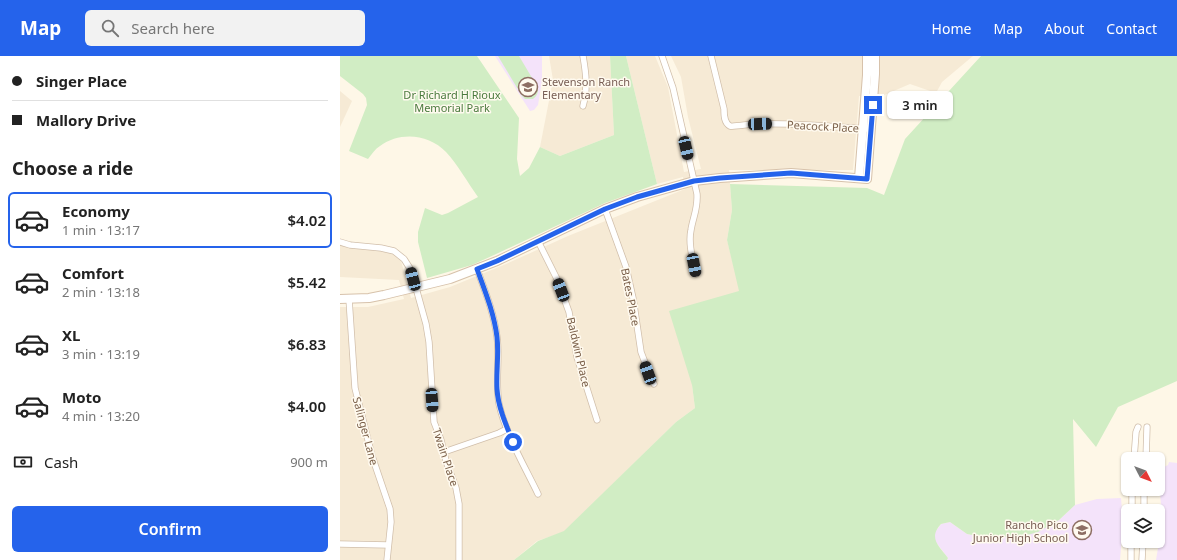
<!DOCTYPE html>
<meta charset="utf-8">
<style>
:root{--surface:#fff;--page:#f2f2f2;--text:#222;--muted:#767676;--line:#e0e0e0;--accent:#2563eb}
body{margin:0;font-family:"Noto Sans",sans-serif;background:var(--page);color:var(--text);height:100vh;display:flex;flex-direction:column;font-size:15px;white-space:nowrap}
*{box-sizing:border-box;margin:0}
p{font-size:13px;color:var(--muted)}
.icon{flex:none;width:22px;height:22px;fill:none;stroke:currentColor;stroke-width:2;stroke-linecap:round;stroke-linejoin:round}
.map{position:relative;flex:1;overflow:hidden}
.details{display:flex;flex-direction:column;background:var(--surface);width:340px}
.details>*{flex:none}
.top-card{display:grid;align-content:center;height:88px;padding:0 12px;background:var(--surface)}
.needle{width:26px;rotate:132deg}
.fabs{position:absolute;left:781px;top:396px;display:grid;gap:8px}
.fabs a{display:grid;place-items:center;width:44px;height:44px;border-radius:6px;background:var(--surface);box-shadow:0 1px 3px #0004;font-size:20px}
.end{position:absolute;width:18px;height:18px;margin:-9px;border:5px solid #2563eb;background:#fff;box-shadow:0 0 0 2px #fff}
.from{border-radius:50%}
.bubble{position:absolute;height:28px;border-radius:6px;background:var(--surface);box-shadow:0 1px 3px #0004;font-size:13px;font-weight:600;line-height:28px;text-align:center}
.car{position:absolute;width:12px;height:24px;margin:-12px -6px;border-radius:5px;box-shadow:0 0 3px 1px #0007;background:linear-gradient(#222 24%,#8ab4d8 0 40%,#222 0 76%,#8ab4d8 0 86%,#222 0)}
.top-card b{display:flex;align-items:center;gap:14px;height:38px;font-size:15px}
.top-card b+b{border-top:1px solid var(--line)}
.top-card i{width:10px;height:10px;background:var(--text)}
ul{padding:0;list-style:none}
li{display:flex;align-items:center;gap:12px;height:56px;margin:0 8px 6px;padding:0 4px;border:2px solid transparent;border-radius:6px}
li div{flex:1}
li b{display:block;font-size:15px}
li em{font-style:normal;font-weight:600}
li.on{border-color:var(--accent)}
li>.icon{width:36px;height:36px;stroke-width:1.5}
h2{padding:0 12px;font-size:18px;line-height:48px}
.pay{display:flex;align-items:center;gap:10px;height:44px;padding:0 12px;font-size:15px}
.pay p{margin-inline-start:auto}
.cta{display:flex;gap:8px;margin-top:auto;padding:8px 12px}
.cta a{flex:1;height:46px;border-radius:6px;background:var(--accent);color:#fff;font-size:16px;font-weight:600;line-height:46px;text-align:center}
header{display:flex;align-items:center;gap:24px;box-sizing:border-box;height:56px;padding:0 20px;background:var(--accent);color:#fff}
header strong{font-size:19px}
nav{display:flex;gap:22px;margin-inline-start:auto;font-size:14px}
.search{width:280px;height:36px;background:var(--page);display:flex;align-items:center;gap:10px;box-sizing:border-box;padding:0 14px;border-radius:6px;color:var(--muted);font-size:15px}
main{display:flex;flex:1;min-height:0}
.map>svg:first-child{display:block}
.residential{fill:#f6ead5}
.education{fill:#f4e3fa}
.green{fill:#d1edc4}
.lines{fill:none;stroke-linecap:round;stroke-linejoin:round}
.street-casing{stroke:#d1bfab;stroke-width:7}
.secondary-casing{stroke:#d7c2ab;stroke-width:10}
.street{stroke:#fff;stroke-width:5.5}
.secondary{stroke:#fff;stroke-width:8}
.route{stroke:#2563eb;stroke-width:5}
.labels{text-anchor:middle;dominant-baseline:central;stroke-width:3;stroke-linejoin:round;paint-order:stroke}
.education-label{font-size:11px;fill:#785e54;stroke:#fffaef;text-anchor:start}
.park-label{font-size:11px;fill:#4a7a3d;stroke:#fffaef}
.street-label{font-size:11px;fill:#7a5f49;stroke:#fffaef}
</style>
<header>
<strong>Map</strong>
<div class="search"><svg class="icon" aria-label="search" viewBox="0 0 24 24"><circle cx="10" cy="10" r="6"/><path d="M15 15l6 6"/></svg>Search here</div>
<nav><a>Home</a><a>Map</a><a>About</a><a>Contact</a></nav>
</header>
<main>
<section class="details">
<div class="top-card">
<b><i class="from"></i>Singer Place</b>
<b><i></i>Mallory Drive</b>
</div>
<h2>Choose a ride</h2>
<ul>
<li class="on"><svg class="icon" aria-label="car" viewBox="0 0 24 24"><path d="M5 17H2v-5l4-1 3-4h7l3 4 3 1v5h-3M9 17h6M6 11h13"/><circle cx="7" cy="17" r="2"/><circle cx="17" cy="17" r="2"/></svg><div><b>Economy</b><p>1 min · 13:17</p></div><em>$4.02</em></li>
<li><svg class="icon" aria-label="car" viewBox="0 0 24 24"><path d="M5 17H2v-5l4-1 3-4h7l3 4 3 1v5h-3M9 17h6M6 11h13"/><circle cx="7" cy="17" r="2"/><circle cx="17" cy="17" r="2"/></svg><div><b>Comfort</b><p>2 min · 13:18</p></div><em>$5.42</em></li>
<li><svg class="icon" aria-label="car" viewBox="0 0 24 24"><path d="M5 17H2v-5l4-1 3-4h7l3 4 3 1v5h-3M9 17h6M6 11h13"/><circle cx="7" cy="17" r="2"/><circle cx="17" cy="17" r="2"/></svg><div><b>XL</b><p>3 min · 13:19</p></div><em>$6.83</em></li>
<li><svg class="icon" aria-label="car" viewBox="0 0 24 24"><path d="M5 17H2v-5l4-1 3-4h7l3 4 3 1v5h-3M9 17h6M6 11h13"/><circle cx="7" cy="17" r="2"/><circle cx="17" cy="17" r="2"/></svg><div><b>Moto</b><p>4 min · 13:20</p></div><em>$4.00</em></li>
</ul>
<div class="pay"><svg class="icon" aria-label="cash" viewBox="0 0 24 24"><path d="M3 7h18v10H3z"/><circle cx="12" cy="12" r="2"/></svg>Cash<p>900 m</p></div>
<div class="cta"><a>Confirm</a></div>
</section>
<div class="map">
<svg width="837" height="504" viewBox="0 0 837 504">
<rect width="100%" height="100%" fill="#fef7e7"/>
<!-- residential -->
<g class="residential">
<polygon points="209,0 270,0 274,79 220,100 200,91 213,24"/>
<polygon points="286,0 315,0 328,31 344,116 361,113 348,61 341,21 331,0 633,0 602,26 596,37 570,28 542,40 519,40 513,114 389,114 392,154 387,184 400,235 352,329 355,352 336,366 224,476 197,485 174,504 0,504 0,251 28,251 64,243 59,224 0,221 0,189 43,194 60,201 71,242 110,231 166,208 228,180 345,133 343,121 317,128"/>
<polygon points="0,35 12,45 0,71"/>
</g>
<!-- education -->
<g class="education">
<polygon points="155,0 202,0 202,25 198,49 194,54 190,55"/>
<polygon points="829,406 837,407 837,504 816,504 818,492 823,472 819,425 820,413 828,409"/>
<polygon points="781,442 783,468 780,504 607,504 608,502 595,485 595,476 601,468 610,466 627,478 638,480 655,480 719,464 735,449 757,443"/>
</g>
<!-- green -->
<g class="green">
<path d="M0,0H137L179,62L177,103L180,120L189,112L200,91L220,100L274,79L270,0H286L317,128L265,147L154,199L132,209L87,222L78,186V176L85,152L102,159L108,157L138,141C128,127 118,109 106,96C89,78 60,75 40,90C35,93 32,98 28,103L9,95L27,49L26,42L23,38L0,20Z"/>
<path d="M158,0H179L198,32C198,37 197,40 193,43H185L182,40Z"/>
<path d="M641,0H837V325L778,351L756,391L733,363L735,449L719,464L698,476L680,481L655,480H638L627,478L610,466L601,468C588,482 599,490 608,502L607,504H174L198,485L224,475L336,366L355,352L352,329L329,255L399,235L387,184L392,154L390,128L527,132L544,139L565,83Z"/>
</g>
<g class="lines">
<defs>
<g id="street">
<path d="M243,0C246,17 248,33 243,50"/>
<path d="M322,0L333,32L357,138C358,153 353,161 351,174C348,188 353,204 356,218"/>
<path d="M371,0L384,53C384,59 384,67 390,70C394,71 409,68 415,68C452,67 489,70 526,73"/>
<polyline points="265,153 286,211 293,242 301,296 309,317 314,328"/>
<polyline points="198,185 217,223 229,256 237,301 257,364"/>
<polyline points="0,186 10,189 41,192 54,195 64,203 71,214 86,268 89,286 94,366 101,384 106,405 116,432 119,448 119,504"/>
<path d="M137,213C145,235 154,257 157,281C160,303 155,325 159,348C166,379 184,409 198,438"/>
<polyline points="9,243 15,332 32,400 50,453 51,466 47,504"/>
<polyline points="104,396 159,377 167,373"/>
<polyline points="794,403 796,376 798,371"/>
<polyline points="806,403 807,371"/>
<polyline points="792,433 792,455"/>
<polyline points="804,455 804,433"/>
<polyline points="0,488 48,489"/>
<polyline points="791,504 791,485"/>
<polyline points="802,504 803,485"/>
</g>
<g id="secondary">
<polyline points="519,122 527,19 527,0"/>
<polyline points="0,243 29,242 44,239 110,223 157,205 265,153 297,141 354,125 380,122 451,117 527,123 535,18 535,0"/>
</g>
</defs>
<!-- street casing -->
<use href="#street" class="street-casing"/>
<!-- secondary casing -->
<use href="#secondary" class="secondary-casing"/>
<!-- street -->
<use href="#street" class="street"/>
<!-- secondary -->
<use href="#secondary" class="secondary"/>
</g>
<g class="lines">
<!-- route -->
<path class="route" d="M173,386C166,369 158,351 157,333C156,316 159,298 157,281C154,257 145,235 137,213L157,205L265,153L297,141L354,125L380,122L451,117L527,123L533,49"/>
</g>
<!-- icons -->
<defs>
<symbol id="school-ring" viewBox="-11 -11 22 22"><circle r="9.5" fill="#fffaef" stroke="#8d6e63" stroke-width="1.5"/><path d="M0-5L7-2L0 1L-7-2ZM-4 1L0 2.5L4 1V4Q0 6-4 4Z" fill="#8d6e63"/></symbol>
</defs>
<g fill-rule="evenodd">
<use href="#school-ring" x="177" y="20" width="22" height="22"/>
<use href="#school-ring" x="731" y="463" width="22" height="22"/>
</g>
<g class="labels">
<!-- education labels -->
<g class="education-label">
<text x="202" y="25">Stevenson Ranch<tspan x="202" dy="13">Elementary</tspan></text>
<text x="728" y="468" text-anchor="end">Rancho Pico<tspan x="728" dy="13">Junior High School</tspan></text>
</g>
<!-- park labels -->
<g class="park-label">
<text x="112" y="38">Dr Richard H Rioux<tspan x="112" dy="13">Memorial Park</tspan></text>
</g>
<!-- street labels -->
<g class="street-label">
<text transform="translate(483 70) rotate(3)">Peacock Place</text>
<text transform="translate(291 241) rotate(79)">Bates Place</text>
<text transform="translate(239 296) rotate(77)">Baldwin Place</text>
<text transform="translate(26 375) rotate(75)">Salinger Lane</text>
<text transform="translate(106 401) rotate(72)">Twain Place</text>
</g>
</g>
</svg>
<div class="fabs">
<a><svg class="needle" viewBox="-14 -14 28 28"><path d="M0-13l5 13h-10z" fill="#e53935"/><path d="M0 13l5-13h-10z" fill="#767676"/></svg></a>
<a><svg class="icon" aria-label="layers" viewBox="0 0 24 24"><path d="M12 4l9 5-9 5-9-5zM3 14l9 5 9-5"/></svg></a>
</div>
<i class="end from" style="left:173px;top:386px"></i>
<i class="end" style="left:533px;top:49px"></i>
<div class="bubble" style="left:547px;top:35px;width:66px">3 min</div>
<i class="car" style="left:420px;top:68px;rotate:88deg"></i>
<i class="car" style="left:346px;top:92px;rotate:167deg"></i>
<i class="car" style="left:354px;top:209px;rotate:169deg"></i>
<i class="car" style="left:73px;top:223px;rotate:345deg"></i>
<i class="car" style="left:221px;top:234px;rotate:339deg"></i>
<i class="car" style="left:308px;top:317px;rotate:340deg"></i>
<i class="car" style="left:92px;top:344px;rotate:176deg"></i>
</div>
</main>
